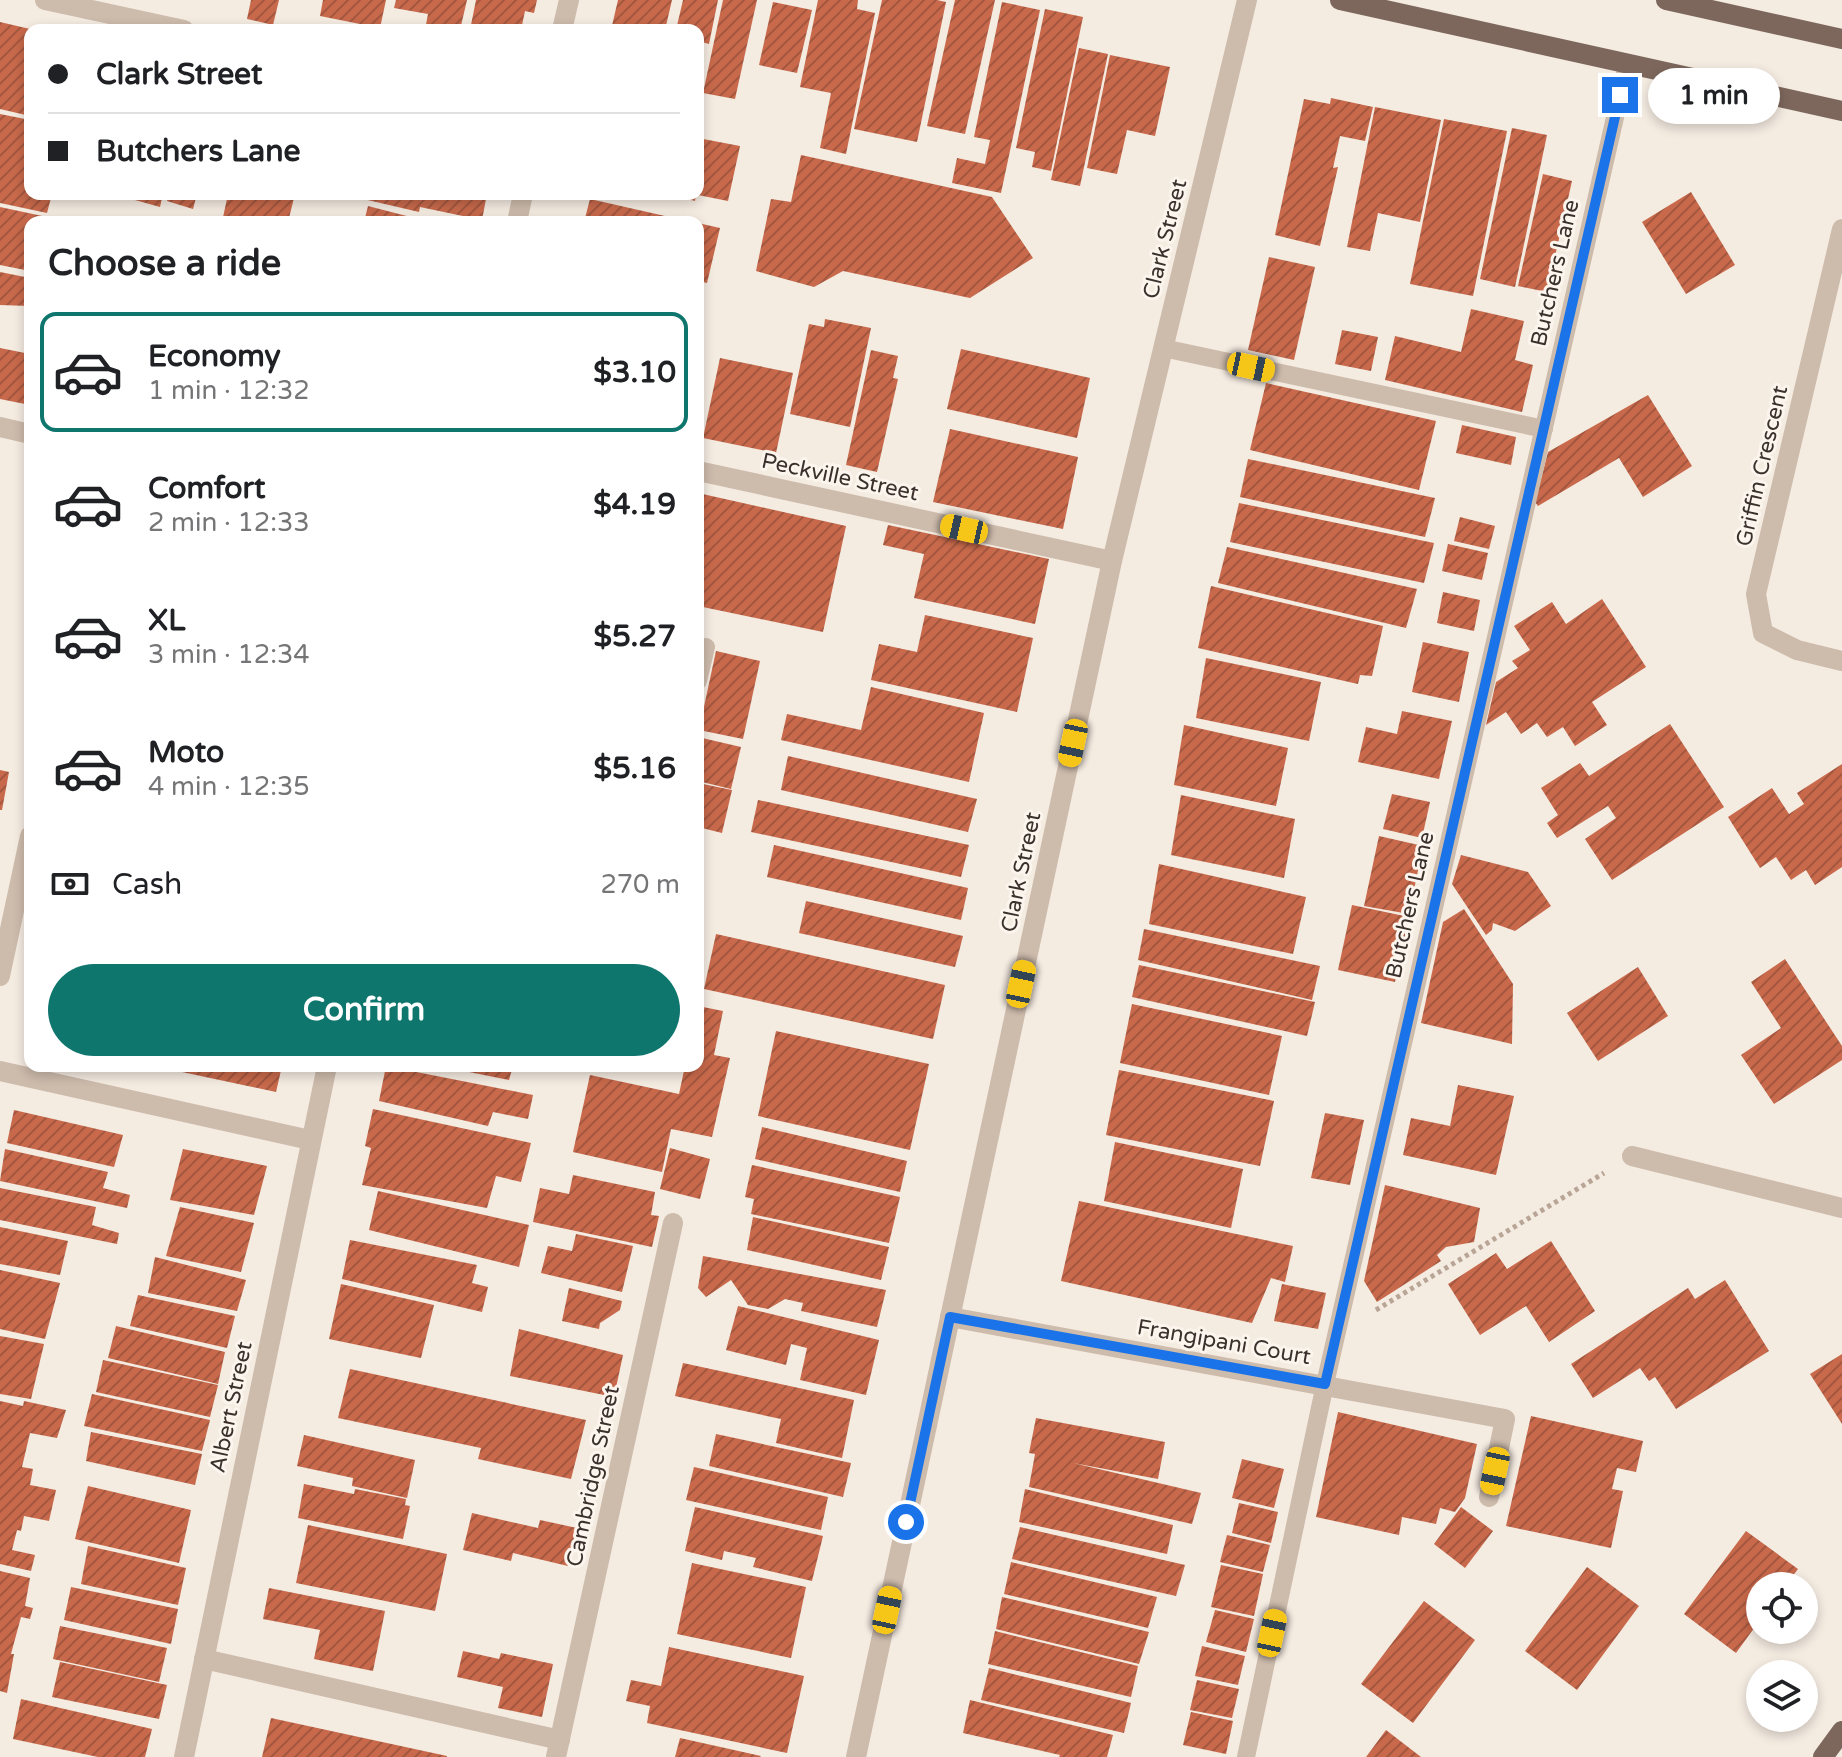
<!DOCTYPE html>
<meta charset="utf-8">
<style>
:root{--surface:#fff;--page:#f2f2f2;--text:#202124;--muted:#757577;--line:#e0e0e0;--accent:#0f766e}
body{margin:0;font-family:"Varela Round",sans-serif;background:var(--page);color:var(--text);height:100vh;display:flex;flex-direction:column;font-size:30px;white-space:nowrap}
*{box-sizing:border-box;margin:0}
p{font-size:26px;color:var(--muted)}
.icon{flex:none;width:44px;height:44px;fill:none;stroke:currentColor;stroke-width:2;stroke-linecap:round;stroke-linejoin:round}
.map{position:relative;flex:1;overflow:hidden}
.sheet{position:absolute;left:24px;top:216px;width:680px;height:856px;display:flex;flex-direction:column;background:var(--surface);border-radius:16px;box-shadow:0 4px 12px #0003}
.sheet>*{flex:none}
.banner{position:absolute;left:24px;top:24px;width:680px;height:176px;border-radius:16px;box-shadow:0 4px 12px #0003;display:grid;align-content:center;height:176px;padding:0 24px;background:var(--surface)}
.buttons{position:absolute;left:1746px;top:1572px;display:grid;gap:16px}
.buttons a{display:grid;place-items:center;width:72px;height:72px;border-radius:50%;background:var(--surface);box-shadow:0 4px 12px #0003;font-size:40px}
.end{position:absolute;width:36px;height:36px;margin:-18px;border:10px solid #1a73e8;background:#fff;box-shadow:0 0 0 4px #fff}
.from{border-radius:50%}
.bubble{position:absolute;height:56px;border-radius:28px;background:var(--surface);box-shadow:0 4px 12px #0003;font-size:26px;font-weight:700;line-height:56px;text-align:center}
.car{position:absolute;width:24px;height:48px;margin:-24px -12px;border-radius:10px;box-shadow:0 0 6px 2px #0007;background:linear-gradient(#f5c518 24%,#345 0 40%,#f5c518 0 76%,#345 0 86%,#f5c518 0)}
.banner b{display:flex;align-items:center;gap:28px;height:76px;font-size:30px}
.banner b+b{border-top:2px solid var(--line)}
.banner i{width:20px;height:20px;background:var(--text)}
ul{padding:0;list-style:none}
li{display:flex;align-items:center;gap:24px;height:120px;margin:0 16px 12px;padding:0 8px;border:4px solid transparent;border-radius:16px}
li div{flex:1}
li b{display:block;font-size:30px}
li em{font-style:normal;font-weight:700}
li.selected{border-color:var(--accent)}
li>.icon{width:72px;height:72px;stroke-width:1.5}
h2{padding:0 24px;font-size:36px;line-height:96px}
.pay{display:flex;align-items:center;gap:20px;height:88px;padding:0 24px;font-size:30px}
.pay p{margin-inline-start:auto}
.primary-button{display:flex;gap:16px;margin-top:auto;padding:16px 24px}
.primary-button a{flex:1;height:92px;border-radius:48px;background:var(--accent);color:#fff;font-size:32px;font-weight:700;line-height:92px;text-align:center}
.map>svg:first-child{display:block}
.building{fill:url(#building-hatch)}
.lines{fill:none;stroke-linecap:round;stroke-linejoin:round}
.path{stroke:#b9a596;stroke-width:5;stroke-dasharray:4 4;stroke-linecap:butt}
.lane{stroke:#cdbbac;stroke-width:18}
.street{stroke:#cdbbac;stroke-width:20}
.primary{stroke:#7d675c;stroke-width:20}
.route{stroke:#1a73e8;stroke-width:10}
.labels{text-anchor:middle;dominant-baseline:central;stroke-width:6;stroke-linejoin:round;paint-order:stroke}
.street-label{font-size:22px;fill:#3b302b;stroke:#fbf5ee}
</style>
<div class="map">
<svg width="1842" height="1757" viewBox="0 0 1842 1757">
<defs>
<pattern id="building-hatch" width="6" height="6" patternUnits="userSpaceOnUse" patternTransform="scale(2)"><rect width="6" height="6" fill="#c8694b"/><path d="M-1 1l2-2M0 6l6-6M5 7l2-2" fill="none" stroke="#a4573f"/></pattern>
</defs>
<rect width="100%" height="100%" fill="#f4ebe1"/>
<!-- building -->
<g class="building">
<polygon points="251,0 279,0 273,25 247,19"/>
<polygon points="323,0 386,0 380,28 320,16"/>
<polygon points="396,0 467,0 460,30 425,30 428,14 394,8"/>
<polygon points="476,0 537,0 534,13 525,11 521,30 470,30"/>
<polygon points="618,0 672,0 665,30 611,30"/>
<polygon points="683,0 718,0 709,44 698,41 698,30 676,30"/>
<polygon points="723,0 757,0 735,99 703,93"/>
<polygon points="818,0 858,0 857,9 875,13 846,154 820,148 831,93 800,87"/>
<polygon points="882,0 937,0 946,2 917,142 854,129"/>
<polygon points="955,0 995,0 965,134 927,126"/>
<polygon points="773,2 812,10 797,73 759,65"/>
<polygon points="1002,2 1040,10 1001,193 952,183 957,158 985,164 990,140 974,137"/>
<polygon points="1045,9 1083,17 1051,171 1032,167 1035,152 1016,148"/>
<polygon points="0,22 30,29 30,116 0,109"/>
<polygon points="1079,48 1108,54 1080,186 1051,180"/>
<polygon points="1110,55 1170,67 1155,136 1127,130 1117,174 1087,168"/>
<polygon points="1331,98 1373,107 1365,141 1340,136 1333,168 1338,167 1320,246 1275,235 1304,99 1330,104"/>
<polygon points="1375,107 1441,120 1420,222 1378,213 1370,251 1347,247"/>
<polygon points="0,114 30,120 30,194 52,194 47,213 0,203"/>
<polygon points="1444,119 1507,131 1473,296 1410,284"/>
<polygon points="1512,128 1547,135 1515,287 1480,279"/>
<polygon points="698,138 740,146 728,201 698,195"/>
<polygon points="801,155 992,197 1033,258 970,298 843,271 814,287 756,271 771,199 791,202"/>
<polygon points="1543,174 1572,181 1547,292 1518,286"/>
<polygon points="1691,192 1735,265 1686,294 1642,222"/>
<polygon points="106,194 133,194 131,200 106,196"/>
<polygon points="136,194 163,194 160,207 135,200"/>
<polygon points="169,194 197,194 193,209 167,201"/>
<polygon points="228,194 295,194 288,222 222,222"/>
<polygon points="342,194 487,194 482,220 420,207 419,212"/>
<polygon points="668,194 696,194 695,201"/>
<polygon points="590,199 687,221 687,222 584,222"/>
<polygon points="368,206 426,221 426,222 364,222"/>
<polygon points="0,207 47,217 46,222 30,222 30,271 0,265"/>
<polygon points="698,223 720,228 707,283 698,281"/>
<polygon points="1269,257 1315,267 1294,360 1248,350"/>
<polygon points="0,272 30,278 29,306 0,305"/>
<polygon points="1471,309 1524,321 1515,360 1533,365 1522,412 1385,380 1395,336 1461,352"/>
<polygon points="825,319 871,328 850,427 790,414 809,324 824,327"/>
<polygon points="1342,330 1378,337 1371,371 1335,364"/>
<polygon points="0,348 30,354 30,405 0,399"/>
<polygon points="961,349 1090,378 1077,438 947,409"/>
<polygon points="871,350 898,356 893,378 898,379 877,472 846,465"/>
<polygon points="720,358 793,373 776,453 703,438"/>
<polygon points="1266,383 1436,421 1419,490 1250,450"/>
<polygon points="1648,395 1692,466 1643,497 1619,458 1538,506 1535,502 1548,452"/>
<polygon points="1462,425 1516,437 1511,465 1456,453"/>
<polygon points="950,429 1078,457 1063,529 933,502"/>
<polygon points="1248,459 1435,498 1425,537 1240,497"/>
<polygon points="698,493 846,526 823,632 698,606"/>
<polygon points="1239,503 1434,543 1424,583 1230,542"/>
<polygon points="1460,517 1495,526 1489,549 1454,541"/>
<polygon points="888,525 1049,559 1035,624 914,598 924,554 883,545"/>
<polygon points="1448,544 1488,553 1482,580 1442,571"/>
<polygon points="1227,547 1417,589 1406,628 1218,583"/>
<polygon points="1211,586 1383,626 1372,676 1360,675 1358,684 1198,648"/>
<polygon points="1443,592 1480,600 1474,631 1437,623"/>
<polygon points="1602,599 1646,667 1592,702 1607,725 1575,746 1563,727 1547,737 1537,723 1521,734 1506,712 1486,725 1496,682 1518,668 1512,661 1530,650 1514,626 1552,602 1566,624"/>
<polygon points="925,615 1033,638 1017,712 871,680 879,644 917,652"/>
<polygon points="1423,642 1469,652 1459,702 1412,692"/>
<polygon points="716,651 760,661 743,739 699,730"/>
<polygon points="1206,658 1321,682 1309,741 1196,718"/>
<polygon points="871,687 984,713 969,782 781,740 787,714 861,730"/>
<polygon points="1402,711 1452,721 1439,779 1358,762 1366,727 1397,734"/>
<polygon points="1670,724 1724,807 1612,880 1585,839 1616,818 1608,806 1557,838 1547,823 1558,815 1541,788 1580,763 1589,776"/>
<polygon points="1184,725 1288,748 1276,806 1174,785"/>
<polygon points="698,737 741,747 731,789 698,781"/>
<polygon points="788,756 977,799 968,832 781,790"/>
<polygon points="1842,764 1842,867 1815,885 1806,870 1791,880 1776,857 1760,868 1728,817 1772,788 1789,814 1804,804 1797,793"/>
<polygon points="0,770 9,772 2,810 0,810"/>
<polygon points="698,783 732,790 722,833 698,827"/>
<polygon points="1392,794 1430,802 1422,838 1383,829"/>
<polygon points="1181,795 1295,819 1284,878 1171,855"/>
<polygon points="758,800 969,845 961,877 751,832"/>
<polygon points="1379,836 1423,846 1409,914 1364,906"/>
<polygon points="774,845 968,888 961,920 767,877"/>
<polygon points="1461,855 1528,872 1551,906 1515,931 1493,923 1492,930 1486,935 1452,884"/>
<polygon points="1159,864 1306,897 1293,954 1149,924"/>
<polygon points="806,901 963,936 955,967 799,933"/>
<polygon points="1352,905 1409,917 1395,982 1338,970"/>
<polygon points="1464,909 1513,984 1512,1044 1421,1023 1443,922"/>
<polygon points="1144,929 1320,966 1312,1000 1138,960"/>
<polygon points="716,934 945,985 933,1039 704,989"/>
<polygon points="1785,959 1842,1046 1842,1060 1774,1104 1741,1055 1781,1028 1751,982"/>
<polygon points="1139,965 1315,1002 1307,1036 1132,997"/>
<polygon points="1638,967 1668,1016 1598,1061 1567,1013"/>
<polygon points="1132,1004 1282,1036 1269,1095 1120,1063"/>
<polygon points="698,1006 723,1011 714,1055 730,1058 712,1137 671,1129 662,1172 573,1152 590,1075 679,1094 685,1066 698,1066"/>
<polygon points="776,1031 929,1064 910,1150 758,1116"/>
<polygon points="183,1066 282,1066 276,1092 182,1072"/>
<polygon points="386,1066 533,1095 528,1119 493,1112 488,1126 379,1101"/>
<polygon points="444,1066 513,1066 509,1080 444,1067"/>
<polygon points="1119,1070 1274,1101 1260,1166 1106,1135"/>
<polygon points="1458,1085 1514,1096 1496,1175 1403,1155 1411,1118 1450,1126"/>
<polygon points="373,1109 531,1143 521,1182 496,1176 487,1208 362,1185 371,1148 365,1146"/>
<polygon points="14,1110 123,1135 114,1167 7,1143"/>
<polygon points="1325,1113 1364,1120 1350,1185 1311,1178"/>
<polygon points="762,1127 907,1161 900,1192 755,1159"/>
<polygon points="1115,1142 1243,1169 1231,1228 1104,1201"/>
<polygon points="670,1148 710,1159 700,1199 660,1189"/>
<polygon points="5,1149 108,1172 103,1188 130,1195 127,1208 0,1181"/>
<polygon points="183,1149 267,1166 254,1215 170,1200"/>
<polygon points="752,1165 900,1197 889,1243 751,1214 754,1199 745,1197"/>
<polygon points="573,1175 655,1192 651,1215 659,1216 652,1247 533,1222 540,1188 569,1194"/>
<polygon points="1385,1185 1480,1208 1474,1242 1446,1247 1437,1255 1441,1261 1377,1302 1364,1281"/>
<polygon points="0,1188 96,1207 92,1225 119,1233 117,1244 0,1220"/>
<polygon points="378,1191 529,1225 519,1267 369,1230"/>
<polygon points="1079,1201 1293,1246 1285,1282 1271,1278 1252,1323 1061,1281"/>
<polygon points="180,1207 254,1223 241,1272 166,1256"/>
<polygon points="753,1217 889,1247 881,1280 747,1250"/>
<polygon points="0,1227 68,1241 60,1275 0,1264"/>
<polygon points="576,1234 633,1246 622,1292 541,1273 548,1246 572,1251"/>
<polygon points="350,1240 477,1265 472,1283 488,1287 482,1312 342,1279"/>
<polygon points="1551,1241 1595,1311 1549,1342 1526,1306 1480,1335 1448,1284 1496,1253 1507,1269"/>
<polygon points="703,1256 886,1290 877,1327 801,1311 803,1303 785,1299 768,1309 748,1305 731,1280 706,1297 698,1288"/>
<polygon points="155,1257 246,1280 237,1311 148,1293"/>
<polygon points="0,1270 60,1283 45,1339 0,1329"/>
<polygon points="1725,1280 1769,1351 1676,1409 1655,1377 1649,1381 1640,1368 1593,1398 1571,1364 1688,1288 1695,1299"/>
<polygon points="341,1284 434,1305 421,1358 329,1339"/>
<polygon points="1282,1284 1326,1293 1318,1329 1274,1321"/>
<polygon points="569,1288 622,1301 620,1310 600,1323 599,1329 562,1321"/>
<polygon points="138,1295 235,1316 227,1348 130,1326"/>
<polygon points="738,1306 879,1340 866,1395 800,1380 807,1348 791,1344 786,1365 726,1350"/>
<polygon points="116,1326 225,1352 218,1384 108,1358"/>
<polygon points="519,1329 623,1355 614,1397 510,1376"/>
<polygon points="0,1336 44,1344 31,1399 0,1394"/>
<polygon points="1842,1354 1842,1424 1810,1374"/>
<polygon points="103,1360 218,1385 210,1417 96,1392"/>
<polygon points="683,1363 854,1400 842,1458 776,1443 781,1419 675,1396"/>
<polygon points="350,1369 586,1420 571,1479 478,1459 481,1448 338,1418"/>
<polygon points="92,1394 210,1420 202,1451 84,1426"/>
<polygon points="0,1401 23,1406 24,1401 66,1410 57,1438 30,1433 22,1467 33,1469 30,1485 56,1490 49,1521 24,1516 21,1531 17,1530 12,1550 35,1555 31,1571 0,1564"/>
<polygon points="1338,1412 1477,1444 1465,1498 1455,1512 1440,1508 1436,1524 1402,1517 1399,1535 1316,1517"/>
<polygon points="1531,1416 1643,1441 1636,1472 1617,1468 1612,1489 1623,1491 1611,1548 1506,1526"/>
<polygon points="1036,1418 1165,1442 1158,1479 1073,1463 1201,1493 1192,1524 1029,1487 1035,1454 1029,1453"/>
<polygon points="91,1432 202,1454 195,1485 86,1461"/>
<polygon points="716,1434 851,1463 843,1497 709,1466"/>
<polygon points="304,1435 415,1460 407,1498 352,1486 353,1478 297,1466"/>
<polygon points="1242,1459 1284,1469 1274,1508 1232,1498"/>
<polygon points="694,1467 828,1497 821,1530 686,1500"/>
<polygon points="304,1484 354,1494 355,1489 406,1499 405,1505 410,1506 403,1539 298,1518"/>
<polygon points="88,1486 191,1510 179,1563 75,1539"/>
<polygon points="1025,1489 1173,1525 1167,1554 1019,1522"/>
<polygon points="1239,1503 1278,1512 1271,1543 1232,1533"/>
<polygon points="695,1507 823,1536 812,1581 753,1567 756,1558 724,1551 722,1560 685,1551"/>
<polygon points="1461,1507 1493,1531 1465,1568 1434,1544"/>
<polygon points="472,1513 538,1528 540,1520 577,1528 568,1566 513,1553 511,1561 463,1550"/>
<polygon points="308,1525 447,1554 435,1611 296,1583"/>
<polygon points="1020,1527 1185,1565 1176,1596 1012,1559"/>
<polygon points="1746,1531 1798,1569 1785,1586 1760,1586 1760,1620 1736,1653 1684,1614"/>
<polygon points="1227,1535 1270,1545 1263,1572 1220,1562"/>
<polygon points="88,1546 186,1568 178,1605 81,1584"/>
<polygon points="1011,1562 1157,1597 1148,1628 1004,1594"/>
<polygon points="692,1563 806,1587 791,1658 677,1634"/>
<polygon points="1221,1565 1263,1574 1254,1616 1211,1607"/>
<polygon points="1587,1567 1639,1606 1577,1690 1525,1651"/>
<polygon points="0,1571 30,1578 25,1606 33,1608 30,1619 21,1617 11,1654 14,1654 7,1693 0,1691"/>
<polygon points="71,1587 178,1609 171,1644 64,1620"/>
<polygon points="269,1588 385,1611 373,1671 314,1659 320,1630 263,1619"/>
<polygon points="1002,1597 1149,1632 1139,1664 996,1629"/>
<polygon points="1424,1601 1475,1640 1413,1723 1361,1684"/>
<polygon points="1215,1610 1254,1619 1246,1652 1206,1642"/>
<polygon points="60,1626 167,1648 159,1682 53,1659"/>
<polygon points="995,1631 1138,1666 1131,1697 988,1664"/>
<polygon points="1202,1646 1245,1656 1238,1685 1195,1676"/>
<polygon points="669,1647 804,1676 787,1753 647,1723 650,1706 626,1701 631,1680 661,1686"/>
<polygon points="463,1651 499,1659 501,1653 553,1664 542,1717 498,1708 503,1687 457,1677"/>
<polygon points="60,1662 167,1685 159,1719 52,1697"/>
<polygon points="989,1668 1131,1703 1124,1733 981,1700"/>
<polygon points="1197,1680 1239,1689 1232,1718 1190,1710"/>
<polygon points="21,1699 152,1729 145,1757 98,1757 13,1739"/>
<polygon points="970,1700 1113,1735 1107,1757 1059,1757 1060,1755 963,1733"/>
<polygon points="1191,1712 1233,1721 1226,1754 1183,1745"/>
<polygon points="271,1718 447,1756 447,1757 262,1757"/>
<polygon points="1386,1730 1421,1757 1366,1757"/>
<polygon points="680,1738 761,1756 760,1757 675,1757"/>
</g>
<g class="lines">
<!-- path -->
<polyline class="path" points="1376,1310 1604,1173"/>
<!-- lane -->
<g class="lane">
<polyline points="1163,348 1544,429"/>
<polyline points="698,681 706,647"/>
<polyline points="1246,1757 1325,1384 1627,65"/>
</g>
<!-- street -->
<g class="street">
<polyline points="45,0 184,30"/>
<polyline points="562,30 569,0"/>
<polyline points="517,222 523,194"/>
<polyline points="1842,229 1756,594 1763,633 1797,650 1842,661"/>
<polyline points="0,427 30,434"/>
<polyline points="698,471 1112,561"/>
<polyline points="0,976 30,836"/>
<polyline points="0,1071 310,1140"/>
<polyline points="1632,1156 1842,1208"/>
<polyline points="950,1317 1505,1419 1489,1497"/>
<polyline points="204,1659 560,1740"/>
<polyline points="184,1757 327,1066"/>
<polyline points="556,1757 673,1223"/>
<polyline points="856,1757 1112,561 1247,0"/>
</g>
<!-- primary -->
<g class="primary">
<polyline points="1340,0 1842,111"/>
<polyline points="1666,0 1842,39"/>
<polyline points="1823,1757 1842,1731"/>
</g>
</g>
<g class="lines">
<!-- route -->
<polyline class="route" points="906,1522 950,1317 1325,1384 1620,95"/>
</g>
<g class="labels">
<!-- street labels -->
<g class="street-label">
<text transform="translate(1165 239) rotate(-76)">Clark Street</text>
<text transform="translate(1555 273) rotate(-77)">Butchers Lane</text>
<text transform="translate(1762 466) rotate(-77)">Griffin Crescent</text>
<text transform="translate(840 477) rotate(12)">Peckville Street</text>
<text transform="translate(1021 872) rotate(-78)">Clark Street</text>
<text transform="translate(1410 905) rotate(-77)">Butchers Lane</text>
<text transform="translate(1224 1342) rotate(10)">Frangipani Court</text>
<text transform="translate(231 1407) rotate(-78)">Albert Street</text>
<text transform="translate(593 1476) rotate(-78)">Cambridge Street</text>
</g>
</g>
</svg>
<div class="buttons">
<a><svg class="icon" aria-label="locate" viewBox="0 0 24 24"><circle cx="12" cy="12" r="6"/><path d="M12 2v4M12 18v4M2 12h4M18 12h4"/></svg></a>
<a><svg class="icon" aria-label="layers" viewBox="0 0 24 24"><path d="M12 4l9 5-9 5-9-5zM3 14l9 5 9-5"/></svg></a>
</div>
<i class="end from" style="left:906px;top:1522px"></i>
<i class="end" style="left:1620px;top:95px"></i>
<div class="bubble" style="left:1648px;top:68px;width:132px">1 min</div>
<i class="car" style="left:1251px;top:367px;rotate:102deg"></i>
<i class="car" style="left:964px;top:529px;rotate:283deg"></i>
<i class="car" style="left:1073px;top:743px;rotate:192deg"></i>
<i class="car" style="left:1021px;top:984px;rotate:12deg"></i>
<i class="car" style="left:1495px;top:1471px;rotate:192deg"></i>
<i class="car" style="left:887px;top:1610px;rotate:12deg"></i>
<i class="car" style="left:1272px;top:1633px;rotate:12deg"></i>
<div class="banner">
<b><i class="from"></i>Clark Street</b>
<b><i></i>Butchers Lane</b>
</div>
<section class="sheet">
<h2>Choose a ride</h2>
<ul>
<li class="selected"><svg class="icon" aria-label="car" viewBox="0 0 24 24"><path d="M5 17H2v-5l4-1 3-4h7l3 4 3 1v5h-3M9 17h6M6 11h13"/><circle cx="7" cy="17" r="2"/><circle cx="17" cy="17" r="2"/></svg><div><b>Economy</b><p>1 min · 12:32</p></div><em>$3.10</em></li>
<li><svg class="icon" aria-label="car" viewBox="0 0 24 24"><path d="M5 17H2v-5l4-1 3-4h7l3 4 3 1v5h-3M9 17h6M6 11h13"/><circle cx="7" cy="17" r="2"/><circle cx="17" cy="17" r="2"/></svg><div><b>Comfort</b><p>2 min · 12:33</p></div><em>$4.19</em></li>
<li><svg class="icon" aria-label="car" viewBox="0 0 24 24"><path d="M5 17H2v-5l4-1 3-4h7l3 4 3 1v5h-3M9 17h6M6 11h13"/><circle cx="7" cy="17" r="2"/><circle cx="17" cy="17" r="2"/></svg><div><b>XL</b><p>3 min · 12:34</p></div><em>$5.27</em></li>
<li><svg class="icon" aria-label="car" viewBox="0 0 24 24"><path d="M5 17H2v-5l4-1 3-4h7l3 4 3 1v5h-3M9 17h6M6 11h13"/><circle cx="7" cy="17" r="2"/><circle cx="17" cy="17" r="2"/></svg><div><b>Moto</b><p>4 min · 12:35</p></div><em>$5.16</em></li>
</ul>
<div class="pay"><svg class="icon" aria-label="cash" viewBox="0 0 24 24"><path d="M3 7h18v10H3z"/><circle cx="12" cy="12" r="2"/></svg>Cash<p>270 m</p></div>
<div class="primary-button"><a>Confirm</a></div>
</section>
</div>
